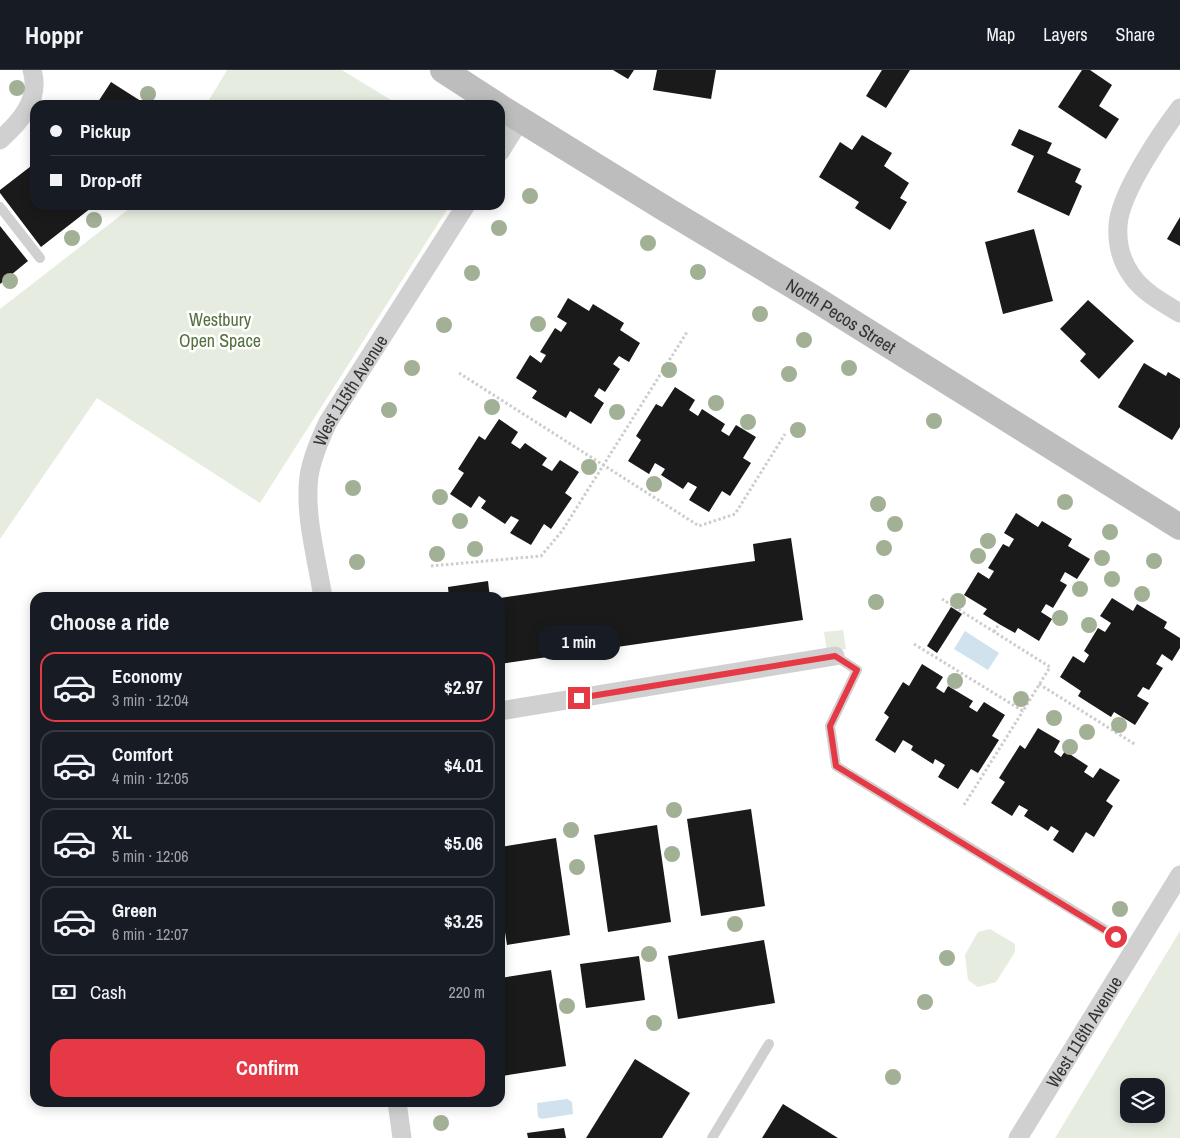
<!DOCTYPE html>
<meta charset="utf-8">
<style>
:root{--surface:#171b24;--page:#242831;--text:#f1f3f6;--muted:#9ea1a6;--line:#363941;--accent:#e63946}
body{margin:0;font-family:"Archivo Narrow",sans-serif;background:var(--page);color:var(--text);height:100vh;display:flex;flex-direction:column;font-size:19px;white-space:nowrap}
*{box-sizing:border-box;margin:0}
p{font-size:16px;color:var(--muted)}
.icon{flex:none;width:28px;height:28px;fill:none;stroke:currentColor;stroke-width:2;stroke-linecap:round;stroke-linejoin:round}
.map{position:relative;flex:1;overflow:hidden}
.side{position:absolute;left:30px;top:522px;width:475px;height:515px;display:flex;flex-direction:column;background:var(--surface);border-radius:15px;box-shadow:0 2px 12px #0003}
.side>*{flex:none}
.top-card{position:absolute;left:30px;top:30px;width:475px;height:110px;border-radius:15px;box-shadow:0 2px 12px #0003;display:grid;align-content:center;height:110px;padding:0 20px;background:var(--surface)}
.tools{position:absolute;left:1120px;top:1008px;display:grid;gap:10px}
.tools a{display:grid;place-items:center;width:45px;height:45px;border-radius:10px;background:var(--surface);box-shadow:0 2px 12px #0003;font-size:25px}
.end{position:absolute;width:22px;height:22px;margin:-11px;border:6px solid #e63946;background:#fff;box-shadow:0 0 0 2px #fff}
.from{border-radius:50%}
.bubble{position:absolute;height:35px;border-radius:15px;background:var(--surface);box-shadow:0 2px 12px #0003;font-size:16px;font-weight:700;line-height:35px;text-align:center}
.top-card b{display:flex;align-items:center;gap:18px;height:48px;font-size:19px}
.top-card b+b{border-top:1px solid var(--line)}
.top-card i{width:12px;height:12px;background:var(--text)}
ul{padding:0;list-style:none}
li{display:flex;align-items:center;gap:15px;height:70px;margin:0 10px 8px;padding:0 10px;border:2px solid var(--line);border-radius:15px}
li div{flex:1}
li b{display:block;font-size:19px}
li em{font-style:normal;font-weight:700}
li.on{border-color:var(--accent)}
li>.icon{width:45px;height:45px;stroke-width:1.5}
h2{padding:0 20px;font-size:22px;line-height:60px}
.pay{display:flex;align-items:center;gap:12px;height:55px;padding:0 20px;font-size:19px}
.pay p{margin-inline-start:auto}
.action{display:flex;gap:10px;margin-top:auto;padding:10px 20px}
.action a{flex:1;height:58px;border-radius:15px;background:var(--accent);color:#fff;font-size:20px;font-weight:700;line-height:58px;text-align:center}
header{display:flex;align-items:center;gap:30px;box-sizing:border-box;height:70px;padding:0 25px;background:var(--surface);border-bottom:1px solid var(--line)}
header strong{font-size:24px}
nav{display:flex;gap:28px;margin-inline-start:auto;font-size:18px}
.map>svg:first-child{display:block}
.green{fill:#e6ecdf;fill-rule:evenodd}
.water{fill:#cfe2ee}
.building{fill:#1a1a1a}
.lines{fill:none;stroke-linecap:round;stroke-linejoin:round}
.path{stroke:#cdcdcd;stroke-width:3;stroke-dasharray:2.5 2.5;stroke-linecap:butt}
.lane{stroke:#d0d0d0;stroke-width:10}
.street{stroke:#d0d0d0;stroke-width:19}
.secondary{stroke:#bdbdbd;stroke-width:26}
.tree{fill:#a2b095}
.route{stroke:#e63946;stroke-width:6}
.labels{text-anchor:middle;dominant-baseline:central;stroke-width:5;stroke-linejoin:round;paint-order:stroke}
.street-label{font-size:18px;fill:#333;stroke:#fff}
.park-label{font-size:18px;fill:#56703f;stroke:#fff}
</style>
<header>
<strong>Hoppr</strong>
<nav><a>Map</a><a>Layers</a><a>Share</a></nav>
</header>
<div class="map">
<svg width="1180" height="1068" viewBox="0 0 1180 1068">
<rect width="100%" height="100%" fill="#fff"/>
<!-- green -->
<g class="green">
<polygon points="227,0 342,0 399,35 206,35"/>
<polygon points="134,135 450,135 260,433 97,328 0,469 0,239"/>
<polygon points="843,560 846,579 827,582 824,562"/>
<polygon points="990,859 1015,874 1015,882 996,912 978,917 968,910 965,885 978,862"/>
<path d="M1180,861V1068H1055ZM1129,1016H1156V1044H1129Z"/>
</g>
<!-- water -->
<g class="water">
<polygon points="965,561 999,583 988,600 954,579"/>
<polygon points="567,1029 572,1032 573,1044 542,1049 538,1047 537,1033"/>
</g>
<!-- building -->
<g class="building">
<polygon points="613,0 634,0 628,9"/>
<polygon points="657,0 716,0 711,29 653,20"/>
<polygon points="882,0 910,0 886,38 866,26"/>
<polygon points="1082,0 1090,0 1112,15 1099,36 1119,49 1106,69 1058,37"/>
<polygon points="111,12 147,35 96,35"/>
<polygon points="1019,59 1052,73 1047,83 1081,99 1075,112 1082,116 1069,146 1017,122 1034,86 1011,75"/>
<polygon points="862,65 892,83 884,96 909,113 900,128 907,132 890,160 855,138 859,132 819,107 840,72 852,80"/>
<polygon points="35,93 35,135 89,135 91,138 41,177 0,123 0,120"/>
<polygon points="1180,147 1180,176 1167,169"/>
<polygon points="0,156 28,191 0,214"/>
<polygon points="1034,159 1053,231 1003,244 985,172"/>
<polygon points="568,228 589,241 593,234 624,253 620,260 640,273 629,292 619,286 613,294 620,299 605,322 599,318 594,326 604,333 591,354 570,341 566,348 532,328 537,321 516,308 530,285 541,293 546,285 540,282 555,258 561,262 567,253 557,247"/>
<polygon points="1088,230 1134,271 1099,309 1080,291 1086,284 1060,259"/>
<polygon points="1144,293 1166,306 1168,302 1180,309 1180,357 1172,370 1118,337"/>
<polygon points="675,317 695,330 689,340 698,346 702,339 725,354 721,361 729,366 736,355 756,367 743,388 751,393 730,426 722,421 709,442 689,430 697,417 688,412 683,419 661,405 665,399 655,393 649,404 628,391 641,370 636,366 656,334 662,337"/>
<polygon points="499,349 518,362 511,373 520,379 525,373 547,388 542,395 552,401 560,390 579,402 565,423 572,428 551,459 544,454 531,475 510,463 519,450 511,446 505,454 481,438 486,431 479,426 471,438 450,424 464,403 458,399 479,366 485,370"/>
<polygon points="1016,443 1038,457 1042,451 1072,469 1068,476 1090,489 1077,509 1065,502 1060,511 1067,515 1053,538 1046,534 1041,542 1052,549 1039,571 1018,558 1015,563 999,554 983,544 987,539 964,525 978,502 989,509 994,501 988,498 1003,474 1009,477 1014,469 1004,463"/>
<polygon points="791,468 803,550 500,594 500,528 755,491 753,474"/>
<polygon points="488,511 490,528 449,528 448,517"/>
<polygon points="1112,528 1133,541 1137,534 1167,552 1164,558 1180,568 1180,578 1172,591 1162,584 1156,594 1163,598 1149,620 1143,617 1137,626 1149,633 1135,655 1114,642 1111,647 1078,626 1081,621 1060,607 1073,586 1084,593 1089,585 1084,581 1098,558 1105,562 1111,553 1100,546"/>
<polygon points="951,537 962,544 937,583 927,576"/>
<polygon points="922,594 943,607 936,618 944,623 948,616 973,631 969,637 977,642 984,632 1005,645 992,666 999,670 978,703 971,699 958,719 938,707 945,695 935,689 933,694 911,680 913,676 903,670 895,683 875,670 889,647 884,643 903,612 909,616"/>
<polygon points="1038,658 1060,671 1054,682 1061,687 1065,681 1088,696 1084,702 1093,708 1100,698 1120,710 1106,731 1113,736 1094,767 1086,762 1073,783 1053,770 1059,761 1051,756 1048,761 1024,746 1028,740 1019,735 1012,746 991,733 1005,712 999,708 1020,675 1025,679"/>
<polygon points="751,739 765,836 701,846 687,749"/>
<polygon points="657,755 671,852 608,862 594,765"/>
<polygon points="556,768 570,865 507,875 500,830 500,777"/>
<polygon points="764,870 775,933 678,949 668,886"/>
<polygon points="639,886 645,930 586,938 580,894"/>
<polygon points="551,900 566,996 502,1006 500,991 500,908"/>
<polygon points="635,989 690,1023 662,1068 586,1068"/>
<polygon points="783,1034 838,1068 762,1068"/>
<polygon points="564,1058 566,1068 528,1068 527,1063"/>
</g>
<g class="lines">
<!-- path -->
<g class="path">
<polyline points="459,303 699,456 735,444 785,364"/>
<polyline points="431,496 541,486 562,461 687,262"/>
<polyline points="994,562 999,554"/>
<polyline points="914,574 1023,641 1050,597 942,529"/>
<polyline points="1039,614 1136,675"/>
<polyline points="964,735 1023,641"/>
</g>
<!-- lane -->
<g class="lane">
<polyline points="0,137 40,188"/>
<polyline points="835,586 857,600 830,656 836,696 1135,878"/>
<polyline points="712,1068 769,974"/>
</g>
<!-- street -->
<g class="street">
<path d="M1180,38C1161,63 1119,125 1118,156C1117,173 1121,191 1132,206C1143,222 1163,233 1180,243"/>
<path d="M0,70C20,52 41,29 32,0"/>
<polyline points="500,82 520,50"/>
<path id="s1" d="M323,528C317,489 304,445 309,406C312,387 320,369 328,352L466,135"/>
<polyline points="500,641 835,586"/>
<polyline points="397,1032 402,1068"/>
<path id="s2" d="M1018,1068L1180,805"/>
</g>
<!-- secondary -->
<g class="secondary">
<polyline points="443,0 497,35"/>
<path id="s3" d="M500,37L667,140L812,227L1180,457"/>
</g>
</g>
<!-- trees -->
<g class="tree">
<circle cx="17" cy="18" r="8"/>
<circle cx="148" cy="24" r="8"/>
<circle cx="530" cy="126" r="8"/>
<circle cx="94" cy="150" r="8"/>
<circle cx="499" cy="158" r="8"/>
<circle cx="72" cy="168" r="8"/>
<circle cx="648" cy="173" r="8"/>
<circle cx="698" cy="202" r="8"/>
<circle cx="472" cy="203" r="8"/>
<circle cx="10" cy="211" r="8"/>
<circle cx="760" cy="244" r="8"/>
<circle cx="538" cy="254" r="8"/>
<circle cx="444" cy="255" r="8"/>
<circle cx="804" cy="270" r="8"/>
<circle cx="412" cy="298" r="8"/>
<circle cx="849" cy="298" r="8"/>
<circle cx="669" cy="300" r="8"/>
<circle cx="789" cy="304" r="8"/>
<circle cx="716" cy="333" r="8"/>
<circle cx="492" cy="337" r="8"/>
<circle cx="389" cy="340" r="8"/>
<circle cx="617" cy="342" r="8"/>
<circle cx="934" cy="351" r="8"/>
<circle cx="748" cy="352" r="8"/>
<circle cx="798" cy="360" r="8"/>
<circle cx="589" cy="397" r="8"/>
<circle cx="654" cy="414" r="8"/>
<circle cx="353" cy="418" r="8"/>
<circle cx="440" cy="427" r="8"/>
<circle cx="1065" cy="432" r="8"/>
<circle cx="878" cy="434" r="8"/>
<circle cx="460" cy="451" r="8"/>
<circle cx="895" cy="454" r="8"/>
<circle cx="1110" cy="462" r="8"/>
<circle cx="988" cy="471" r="8"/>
<circle cx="884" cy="478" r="8"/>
<circle cx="475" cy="479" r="8"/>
<circle cx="437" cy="484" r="8"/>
<circle cx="978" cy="486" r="8"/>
<circle cx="1102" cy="488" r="8"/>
<circle cx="1154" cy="491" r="8"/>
<circle cx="357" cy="492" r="8"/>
<circle cx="1112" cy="509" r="8"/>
<circle cx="1080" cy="519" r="8"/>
<circle cx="1142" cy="524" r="8"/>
<circle cx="958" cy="531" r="8"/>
<circle cx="876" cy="532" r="8"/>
<circle cx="1060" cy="548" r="8"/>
<circle cx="1089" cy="555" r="8"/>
<circle cx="955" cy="611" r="8"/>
<circle cx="1021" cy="629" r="8"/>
<circle cx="1054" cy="648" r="8"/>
<circle cx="1119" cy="655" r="8"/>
<circle cx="1087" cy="662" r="8"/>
<circle cx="1070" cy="677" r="8"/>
<circle cx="674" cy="740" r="8"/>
<circle cx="571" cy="760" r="8"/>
<circle cx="672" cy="784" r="8"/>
<circle cx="577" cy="797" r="8"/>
<circle cx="1120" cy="839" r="8"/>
<circle cx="735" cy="854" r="8"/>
<circle cx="649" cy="884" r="8"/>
<circle cx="947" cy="888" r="8"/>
<circle cx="925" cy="932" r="8"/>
<circle cx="567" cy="936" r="8"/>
<circle cx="654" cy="953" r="8"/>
<circle cx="893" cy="1007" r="8"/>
<circle cx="441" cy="1053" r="8"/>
</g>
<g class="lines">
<!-- route -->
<polyline class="route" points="579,628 835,586 857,600 830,656 836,696 1116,867"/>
</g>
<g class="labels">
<!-- street labels -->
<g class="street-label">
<text stroke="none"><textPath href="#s3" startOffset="400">North Pecos Street</textPath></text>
<text stroke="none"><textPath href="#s1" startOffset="219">West 115th Avenue</textPath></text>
<text stroke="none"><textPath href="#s2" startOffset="125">West 116th Avenue</textPath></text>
</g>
<!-- park labels -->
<g class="park-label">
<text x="220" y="249">Westbury<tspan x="220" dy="21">Open Space</tspan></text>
</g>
</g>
</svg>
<div class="tools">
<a><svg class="icon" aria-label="layers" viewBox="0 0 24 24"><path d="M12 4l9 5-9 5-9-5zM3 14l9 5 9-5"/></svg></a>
</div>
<i class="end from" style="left:1116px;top:867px"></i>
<i class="end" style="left:579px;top:628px"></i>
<div class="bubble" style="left:538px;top:555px;width:82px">1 min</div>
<div class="top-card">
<b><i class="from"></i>Pickup</b>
<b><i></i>Drop-off</b>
</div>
<section class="side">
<h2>Choose a ride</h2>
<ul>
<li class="on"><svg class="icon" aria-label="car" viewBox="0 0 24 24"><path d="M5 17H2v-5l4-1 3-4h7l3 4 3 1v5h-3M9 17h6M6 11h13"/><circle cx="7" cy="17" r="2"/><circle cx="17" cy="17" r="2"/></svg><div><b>Economy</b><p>3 min · 12:04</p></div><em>$2.97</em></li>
<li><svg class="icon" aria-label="car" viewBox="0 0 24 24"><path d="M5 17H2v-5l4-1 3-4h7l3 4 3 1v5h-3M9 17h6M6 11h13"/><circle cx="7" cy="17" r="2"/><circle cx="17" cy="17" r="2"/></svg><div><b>Comfort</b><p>4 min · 12:05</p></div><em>$4.01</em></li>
<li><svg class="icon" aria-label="car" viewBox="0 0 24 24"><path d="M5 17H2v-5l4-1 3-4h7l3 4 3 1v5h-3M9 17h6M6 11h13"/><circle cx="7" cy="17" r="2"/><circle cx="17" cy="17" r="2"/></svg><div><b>XL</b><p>5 min · 12:06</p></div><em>$5.06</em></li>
<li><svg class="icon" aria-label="car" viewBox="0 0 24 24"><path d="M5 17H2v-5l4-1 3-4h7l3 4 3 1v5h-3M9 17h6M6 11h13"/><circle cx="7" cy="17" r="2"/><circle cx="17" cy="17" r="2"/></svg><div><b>Green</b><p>6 min · 12:07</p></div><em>$3.25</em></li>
</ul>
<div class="pay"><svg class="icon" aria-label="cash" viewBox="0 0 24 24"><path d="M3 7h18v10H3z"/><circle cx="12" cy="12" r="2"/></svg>Cash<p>220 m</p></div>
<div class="action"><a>Confirm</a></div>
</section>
</div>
